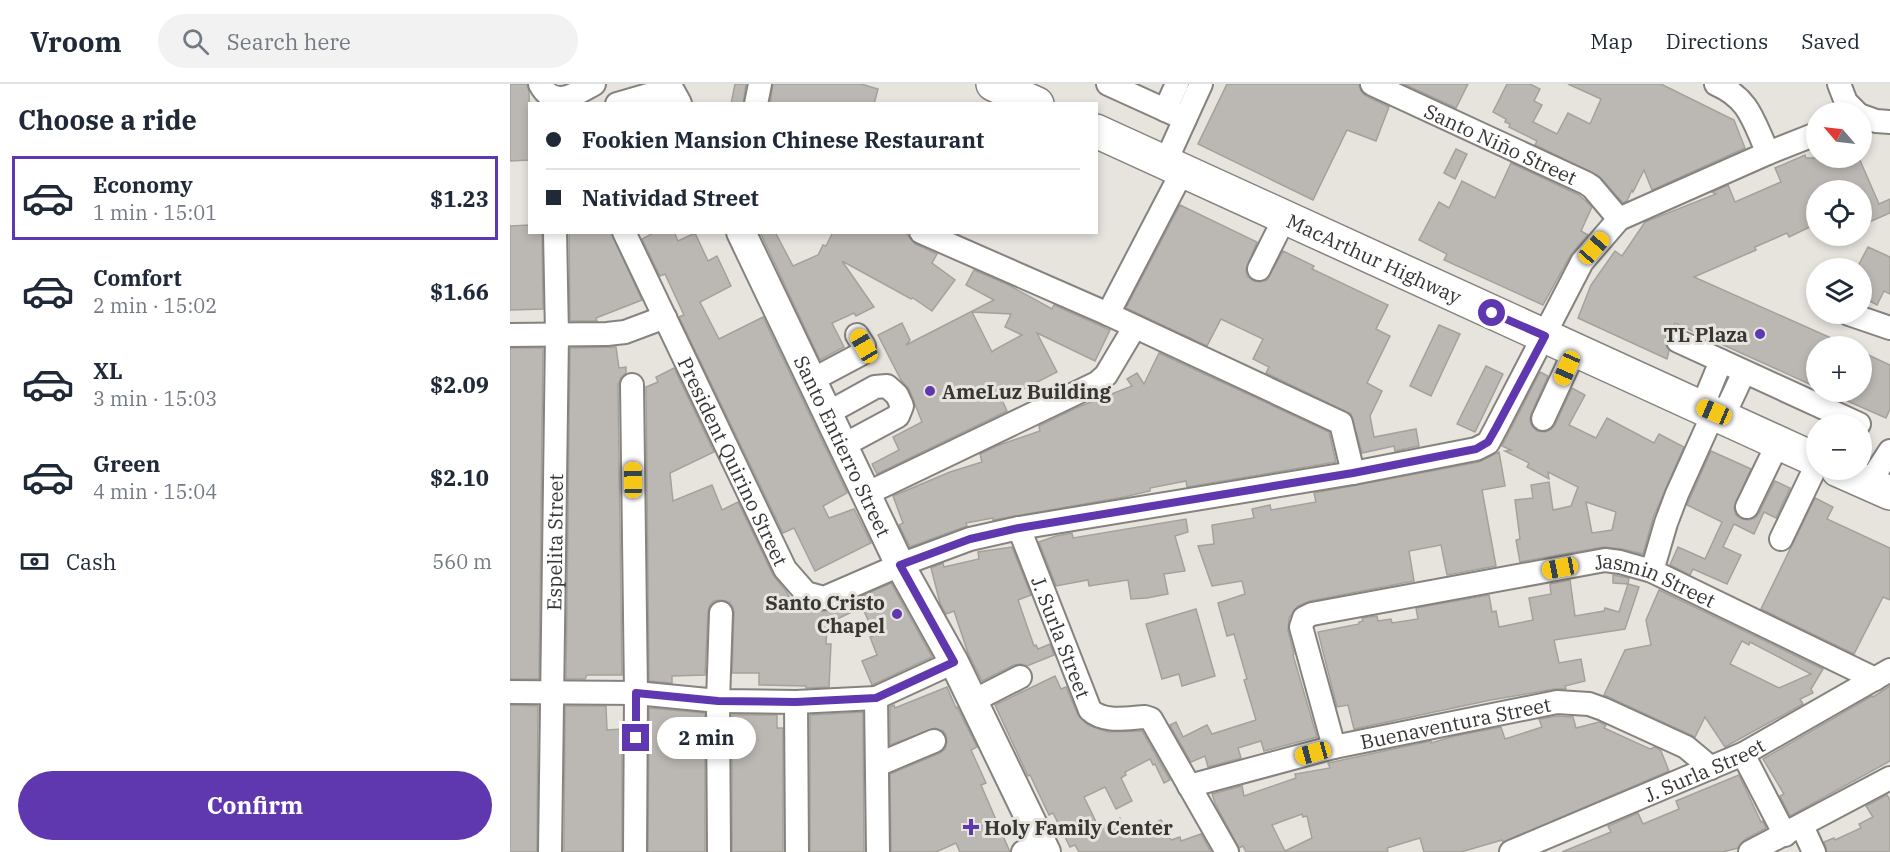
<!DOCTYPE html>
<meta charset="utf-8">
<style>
:root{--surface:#fff;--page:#f2f2f3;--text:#1f2937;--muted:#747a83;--line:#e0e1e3;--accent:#5f37af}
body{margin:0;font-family:"IBM Plex Serif",serif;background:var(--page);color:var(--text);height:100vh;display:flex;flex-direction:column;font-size:22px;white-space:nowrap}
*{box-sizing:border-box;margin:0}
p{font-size:20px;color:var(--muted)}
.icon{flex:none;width:33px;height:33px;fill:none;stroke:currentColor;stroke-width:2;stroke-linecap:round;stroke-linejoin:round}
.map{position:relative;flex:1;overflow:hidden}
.details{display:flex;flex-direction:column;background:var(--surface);width:510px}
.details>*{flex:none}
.hud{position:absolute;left:18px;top:18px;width:570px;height:132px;border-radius:0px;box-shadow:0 3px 9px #0003;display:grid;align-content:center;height:132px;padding:0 18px;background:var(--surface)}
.needle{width:39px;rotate:298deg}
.tools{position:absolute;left:1296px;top:18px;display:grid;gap:12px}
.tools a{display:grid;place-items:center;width:66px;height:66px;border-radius:50%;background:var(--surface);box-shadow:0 3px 9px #0003;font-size:30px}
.end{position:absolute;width:27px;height:27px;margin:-14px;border:8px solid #5f37af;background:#fff;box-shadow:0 0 0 3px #fff}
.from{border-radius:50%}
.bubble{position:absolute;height:42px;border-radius:21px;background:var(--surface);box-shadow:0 3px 9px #0003;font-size:20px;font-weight:800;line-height:42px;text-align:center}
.car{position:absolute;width:18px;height:36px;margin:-18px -9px;border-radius:8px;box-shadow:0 0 4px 2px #0007;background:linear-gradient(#f5c518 24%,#345 0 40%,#f5c518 0 76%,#345 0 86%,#f5c518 0)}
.hud b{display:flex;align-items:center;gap:21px;height:57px;font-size:22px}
.hud b+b{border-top:2px solid var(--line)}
.hud i{width:15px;height:15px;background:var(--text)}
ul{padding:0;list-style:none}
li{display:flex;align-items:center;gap:18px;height:84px;margin:0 12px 9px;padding:0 6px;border:3px solid transparent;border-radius:0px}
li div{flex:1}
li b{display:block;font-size:22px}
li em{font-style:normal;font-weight:800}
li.on{border-color:var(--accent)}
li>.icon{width:54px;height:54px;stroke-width:1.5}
h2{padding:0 18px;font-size:27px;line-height:72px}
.pay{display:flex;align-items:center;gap:15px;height:66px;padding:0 18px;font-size:22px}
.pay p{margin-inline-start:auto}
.primary-button{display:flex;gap:12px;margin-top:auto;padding:12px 18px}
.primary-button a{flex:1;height:69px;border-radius:36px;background:var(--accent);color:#fff;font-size:24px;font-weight:800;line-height:69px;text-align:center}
header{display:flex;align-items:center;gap:36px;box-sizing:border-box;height:84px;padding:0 30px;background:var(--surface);border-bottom:2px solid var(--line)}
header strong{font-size:28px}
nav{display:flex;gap:33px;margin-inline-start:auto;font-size:21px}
.search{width:420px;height:54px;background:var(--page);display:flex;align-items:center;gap:15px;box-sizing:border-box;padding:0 21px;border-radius:33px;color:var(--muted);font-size:22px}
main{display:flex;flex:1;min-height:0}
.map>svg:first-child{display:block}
.building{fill:#bbb8b3;stroke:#a4a19b;stroke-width:1.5;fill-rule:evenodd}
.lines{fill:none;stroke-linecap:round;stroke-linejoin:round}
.minor-casing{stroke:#86837e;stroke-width:26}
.major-casing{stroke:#86837e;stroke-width:32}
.highway-casing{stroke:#86837e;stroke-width:36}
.minor{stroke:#fff;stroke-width:22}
.major{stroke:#fff;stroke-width:28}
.highway{stroke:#fff;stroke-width:33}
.route{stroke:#5f37af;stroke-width:8}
.poi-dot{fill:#5f37af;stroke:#e7e4de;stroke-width:2}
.labels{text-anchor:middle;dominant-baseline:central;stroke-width:6;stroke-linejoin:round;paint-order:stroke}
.street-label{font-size:20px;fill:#373634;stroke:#e7e4de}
.poi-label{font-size:20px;font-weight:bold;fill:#373634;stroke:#e7e4de;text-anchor:end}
</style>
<header>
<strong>Vroom</strong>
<div class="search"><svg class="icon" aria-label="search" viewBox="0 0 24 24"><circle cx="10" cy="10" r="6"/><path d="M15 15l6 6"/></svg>Search here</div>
<nav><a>Map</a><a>Directions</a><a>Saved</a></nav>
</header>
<main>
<section class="details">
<h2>Choose a ride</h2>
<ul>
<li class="on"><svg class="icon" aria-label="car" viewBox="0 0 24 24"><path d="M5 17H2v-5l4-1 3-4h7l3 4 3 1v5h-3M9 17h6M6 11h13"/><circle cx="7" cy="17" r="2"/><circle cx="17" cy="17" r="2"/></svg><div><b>Economy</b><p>1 min · 15:01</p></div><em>$1.23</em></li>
<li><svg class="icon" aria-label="car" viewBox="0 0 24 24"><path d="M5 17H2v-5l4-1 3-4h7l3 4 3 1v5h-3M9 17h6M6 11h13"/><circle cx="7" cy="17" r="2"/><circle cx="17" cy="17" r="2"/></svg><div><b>Comfort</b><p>2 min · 15:02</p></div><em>$1.66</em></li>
<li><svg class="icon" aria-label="car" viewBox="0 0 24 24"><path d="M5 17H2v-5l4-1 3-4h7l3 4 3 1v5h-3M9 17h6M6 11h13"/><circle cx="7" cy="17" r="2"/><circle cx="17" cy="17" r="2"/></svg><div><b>XL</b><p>3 min · 15:03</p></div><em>$2.09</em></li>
<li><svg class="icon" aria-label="car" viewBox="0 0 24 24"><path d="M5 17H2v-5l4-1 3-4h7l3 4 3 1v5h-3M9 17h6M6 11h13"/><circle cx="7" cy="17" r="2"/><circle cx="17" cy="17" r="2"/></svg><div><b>Green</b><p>4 min · 15:04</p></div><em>$2.10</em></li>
</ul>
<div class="pay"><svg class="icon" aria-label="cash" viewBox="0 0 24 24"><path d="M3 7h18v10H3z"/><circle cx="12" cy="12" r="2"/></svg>Cash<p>560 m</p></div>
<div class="primary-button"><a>Confirm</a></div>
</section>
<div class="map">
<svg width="1380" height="768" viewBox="0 0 1380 768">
<rect width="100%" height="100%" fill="#e7e4de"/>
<!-- building -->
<g class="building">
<polygon points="0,0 17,0 19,8 20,76 0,77"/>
<polygon points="225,0 236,0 233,20 221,20"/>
<polygon points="263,0 351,0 368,5 364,20 260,20"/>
<polygon points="717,0 849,0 851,7 856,12 879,23 866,57 837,46 803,116 688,60"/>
<polygon points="894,0 958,0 946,24"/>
<polygon points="997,0 1020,0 1030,5 1024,17 1032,21 1023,38 1047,50 1058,29 1080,40 1091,15 1058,0 1151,0 1224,36 1235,64 1142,106 1134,86 1123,108 1122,106 1117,117 1113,119 1089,92 1025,61 1027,57 999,43 1000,40 995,38 996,35 983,28"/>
<polygon points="946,65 957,70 945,95 934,89"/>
<polygon points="1295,71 1296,74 1349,74 1369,120 1380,115 1380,129 1352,141 1352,106 1306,106 1306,140 1279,153 1277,149 1245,163 1246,166 1184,193 1339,262 1306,262 1306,303 1165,239 1164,244 1156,252 1155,259 1159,267 1157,275 1068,234 1081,201 1105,167 1112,172 1135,138 1206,110 1202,108 1218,101 1225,118 1271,98 1265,84"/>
<polygon points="1001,79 1069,111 1082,123 1071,147 1078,151 1060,172 1033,221 934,176 937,170 909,156 929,118 939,124 952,97 985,114"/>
<polygon points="670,121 747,158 736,185 737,192 744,197 750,198 757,196 773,167 804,182 802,185 878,221 866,245 880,252 857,299 872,307 860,332 864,353 906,345 909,362 885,367 884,362 852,369 841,330 756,289 759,283 743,275 753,255 711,235 697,262 616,224"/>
<polygon points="20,141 20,148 32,148 33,225 0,226 0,142"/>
<polygon points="59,148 101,148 132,216 86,234 87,237 60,237"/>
<polygon points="145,148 164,148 168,157 185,149 198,177 207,172 221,202 190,218 209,255 253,233 337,409 313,422 319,434 344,425 361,459 305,487 284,444 273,449 169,233 174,231 155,190 150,192 132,155"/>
<polygon points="250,148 265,148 283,182 308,171 313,161 316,162 323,148 393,148 398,151 405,160 427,170 422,179 445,196 422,227 403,214 401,215 332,177 364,223 346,232 344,229 322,239 334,263 310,276"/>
<polygon points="1358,163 1380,173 1380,210 1374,207 1367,221 1352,213 1352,184 1347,184"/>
<path d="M464,186L497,200L542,225L544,221L600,246L585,277L527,249L547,288L492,316L497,327L367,390L362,380L389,366L383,353L412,338L399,305L391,296L368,251L392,239L400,256L396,261L484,216L456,201ZM462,228L501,230L495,243L512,251L484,266L482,268Z"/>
<polygon points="929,241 950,250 921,312 900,302"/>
<polygon points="106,263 109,284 116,283 116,289 111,294 108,301 112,591 77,591 75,595 56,595 60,264"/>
<polygon points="0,264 33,264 29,595 0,595"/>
<polygon points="1352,268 1380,281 1380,325 1376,334 1317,308 1352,308"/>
<polygon points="649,269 819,348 826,378 677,403 676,397 640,404 640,407 614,413 483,436 483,434 456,439 457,442 400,463 389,441 393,439 383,412 440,388 472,378 470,370 489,361 530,347 529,342 566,324 622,302 617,295 627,289 634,300"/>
<polygon points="976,282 993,290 965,348 947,340"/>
<polygon points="164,284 204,368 160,389 163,417 202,401 212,426 228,418 263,491 276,507 283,519 310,527 319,527 381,499 422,573 362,601 352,577 367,571 360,553 365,551 352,523 317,540 316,560 321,560 319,603 296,604 296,602 249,601 249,589 222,589 224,529 223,523 219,518 211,516 204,517 200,521 198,528 195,591 162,592 162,599 139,597 136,303 148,298 146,293"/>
<path d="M1030,288L1038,292L1021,330L1020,336L1022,342L1027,347L1035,348L1040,346L1045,341L1062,304L1075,311L1059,341L1086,354L1097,334L1144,359L1149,350L1174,363L1143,434L1133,470L1112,465L1093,463L1010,478L1006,456L1010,455L1005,416L1023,414L1021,401L1039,398L1043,426L1061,422L1068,403L1038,388L1039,395L1017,383L1019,379L995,367L1001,366L992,362ZM1076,418L1106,428L1102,446L1082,449Z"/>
<polygon points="1201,367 1241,385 1224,423 1226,431 1232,435 1239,436 1245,434 1249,429 1265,397 1280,404 1266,434 1254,428 1244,450 1224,440 1213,463 1231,471 1217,500 1183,485 1180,491 1160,481 1168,463 1195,475 1212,438 1177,421"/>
<polygon points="989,368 995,402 972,406 986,482 937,491 931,461 899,467 904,497 800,517 788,522 779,534 778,547 784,570 783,571 807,653 754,667 751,657 728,664 731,674 698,683 695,672 681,678 660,641 666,638 673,653 697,641 702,650 746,636 734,596 737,595 724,550 717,552 708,519 735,510 732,497 702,502 688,462 704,460 702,441 744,434 742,425 760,421 761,426 806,418 804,409 969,378"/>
<polygon points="1305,414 1323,423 1317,435 1380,464 1380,516 1373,513 1344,570 1251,525"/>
<polygon points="676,435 678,448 665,452 675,487 654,490 658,510 637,514 621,515 618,496 579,502 578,496 546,502 529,458 546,452 562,449 563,454"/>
<polygon points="502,463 521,511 508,516 517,542 524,562 526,561 528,565 540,560 544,571 517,582 511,580 504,581 472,597 458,569 444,527 436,530 430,519 421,484 433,479 434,483 469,475 468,468"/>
<polygon points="1103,491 1119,494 1118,500 1129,503 1115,545 1044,556 1049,579 1071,575 1075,597 1055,602 1056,605 1045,605 981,616 844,645 838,621 827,623 808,548 849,540 849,538 853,537 852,534 867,532 868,537 881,535 882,539 908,535 906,524 979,511 982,528 986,527 989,543 1023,536 1019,514 1041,510 1040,500 1060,496 1065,532 1094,527 1095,524 1109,528 1118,500 1103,499"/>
<path d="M1149,506L1313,585L1301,605L1303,609L1290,615L1293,620L1215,663L1195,633L1185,653L1094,611L1115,566L1141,561L1136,536ZM1232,557L1239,561L1240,558L1301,590L1269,604L1220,580Z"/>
<polygon points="686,525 705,592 672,602 669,590 652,595 636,540"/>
<polygon points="545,592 551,605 556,603 568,631 578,641 598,648 632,647 660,696 654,699 645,680 643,681 640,675 615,688 616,691 611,694 622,717 606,725 595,703 574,713 589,744 610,734 618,752 651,736 661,756 670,753 671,757 691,750 701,768 569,768 565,761 560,763 543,729 539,731 520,691 518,692 485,621"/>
<polygon points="1380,602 1380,677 1280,732 1270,712 1274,710 1253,675 1362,612 1363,613"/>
<polygon points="437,603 446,624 447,623 467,663 461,666 476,699 471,701 500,768 450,768 446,759 426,768 381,768 380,690 430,669 435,665 437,658 436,651 433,647 425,644 380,661 380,623 384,621 385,624"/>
<polygon points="0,621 28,622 27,768 0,768"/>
<polygon points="55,622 96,622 97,646 112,645 112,768 54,768"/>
<polygon points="139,624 195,629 195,768 138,768"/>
<polygon points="353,628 354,768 300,768 300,631"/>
<polygon points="222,631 267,631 267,644 273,644 273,768 222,768"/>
<path d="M1048,632L1063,633L1066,644L1089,638L1096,641L1094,644L1140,665L1145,663L1151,667L1159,687L993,758L992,756L951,768H914L910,754L877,764L878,768H736L733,762L729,764L705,719L702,710L732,702L734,712L786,694L785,690L820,684L818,679L921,657V659L945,652L991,643L995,655L1032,643L1029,635ZM792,730L793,733L797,732L802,754L775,767L762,741Z"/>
<polygon points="1229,691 1251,738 1253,737 1256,744 1234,756 1228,764 1212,768 1052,768 1101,748 1098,742 1128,729 1133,740 1169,725 1166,717"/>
<polygon points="1377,711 1380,716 1380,768 1317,768 1314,758 1324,754 1325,756 1351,744 1349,740 1363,733 1356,722"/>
</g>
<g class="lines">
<defs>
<g id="minor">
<path d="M30,0C44,26 65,10 84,0"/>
<polyline points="598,0 675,35"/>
<path id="s1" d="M862,0L1076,99L1082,103L1109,135"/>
<path d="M1206,0C1240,15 1243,37 1258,69"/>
<polyline points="1329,0 1336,18 1346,28"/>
<polyline points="107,20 159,5"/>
<polyline points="246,20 250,0"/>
<polyline points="655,26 667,0"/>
<polyline points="1352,32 1366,37 1380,38"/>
<polyline points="655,79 691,0"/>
<path id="s2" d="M114,148L275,485L296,509L314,514L390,481L460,455L509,444L843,389L966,365L978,359L986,344L1072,178L1109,135L1258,69L1306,50"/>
<polyline points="411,148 598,230 831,339 843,389"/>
<polyline points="749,185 775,133"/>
<polyline points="598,230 672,88"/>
<polyline points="1339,230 1380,244"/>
<polyline points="0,251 97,250 115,248 155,233"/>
<polyline points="1168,257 1349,340"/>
<polyline points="302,296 351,270 354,262 347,251"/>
<polyline points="122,301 126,609 125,768"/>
<polyline points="1192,323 1211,277"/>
<polyline points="318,329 365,303 377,302 387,311 392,322 388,332 334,361"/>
<polyline points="1213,333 1234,288"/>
<polyline points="1033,335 1065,266"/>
<polyline points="1359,399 1380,367"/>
<polyline points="356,410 587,299 596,291 624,244"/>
<polyline points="1237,423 1268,359"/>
<path id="s3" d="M509,444L580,626C594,639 617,634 635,633L641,635L717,768"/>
<polyline points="1271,455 1306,382"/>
<polyline points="1142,487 1156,439 1167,410 1204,328"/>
<polyline points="0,608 126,609 208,617 286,618 366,614 444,578"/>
<polyline points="366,614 368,768"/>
<polyline points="463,617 510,593"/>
<polyline points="286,618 287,768"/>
<path id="s4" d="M824,663L791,543L794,534L802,530L1095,476L1110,478L1142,487L1365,595"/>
<polyline points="1233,670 1275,751"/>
<polyline points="367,681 424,657"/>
<path id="s5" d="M679,702L824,663L1047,618L1079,620L1093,625L1176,663L1201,684"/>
<polyline points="1292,742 1304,768"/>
<path id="s6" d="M40,768L47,251L45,148"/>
<polyline points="209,768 208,617 211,529"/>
<polyline points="513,768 532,761"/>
<path id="s7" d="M1001,768L1233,670L1380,586"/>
<polyline points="1240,768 1380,694"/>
</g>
<g id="major">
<polyline points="156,0 167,20"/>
<path id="s8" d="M231,148L390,481L444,578L536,768"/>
</g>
<g id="highway">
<polyline points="483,0 527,20"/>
<path id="s9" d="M586,47L1306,376"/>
<polyline points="1328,386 1380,409"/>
</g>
</defs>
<!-- minor casing -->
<use href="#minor" class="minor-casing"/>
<!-- major casing -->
<use href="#major" class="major-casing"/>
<!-- highway casing -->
<use href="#highway" class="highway-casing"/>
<!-- minor -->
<use href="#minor" class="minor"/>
<!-- major -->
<use href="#major" class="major"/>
<!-- highway -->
<use href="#highway" class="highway"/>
</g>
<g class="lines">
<!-- route -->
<polyline class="route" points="126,654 126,609 208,617 286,618 366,614 444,578 390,481 460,455 509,444 843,389 966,365 978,358 986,344 1035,252 982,229"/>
</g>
<!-- markers -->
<g class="poi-dot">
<circle cx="1250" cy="250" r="6"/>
<circle cx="420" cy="307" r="6"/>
<circle cx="387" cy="530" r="6"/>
<path d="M458 734h6v6h6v6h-6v6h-6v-6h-6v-6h6z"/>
</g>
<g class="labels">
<!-- street labels -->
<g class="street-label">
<text stroke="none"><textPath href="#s1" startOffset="142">Santo Niño Street</textPath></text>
<text stroke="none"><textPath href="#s9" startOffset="306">MacArthur Highway</textPath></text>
<text stroke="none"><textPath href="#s8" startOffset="237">Santo Entierro Street</textPath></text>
<text stroke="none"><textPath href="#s2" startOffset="254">President Quirino Street</textPath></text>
<text stroke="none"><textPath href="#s6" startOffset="310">Espelita Street</textPath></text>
<text stroke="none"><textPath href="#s4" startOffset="494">Jasmin Street</textPath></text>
<text stroke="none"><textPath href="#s3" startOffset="117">J. Surla Street</textPath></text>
<text stroke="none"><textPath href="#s5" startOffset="274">Buenaventura Street</textPath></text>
<text stroke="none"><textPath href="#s7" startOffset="210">J. Surla Street</textPath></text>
</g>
<!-- poi labels -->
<g class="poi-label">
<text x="1238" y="250">TL Plaza</text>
<text x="432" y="307" text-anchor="start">AmeLuz Building</text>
<text x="375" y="518">Santo Cristo<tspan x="375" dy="23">Chapel</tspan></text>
<text x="474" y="743" text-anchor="start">Holy Family Center</text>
</g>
</g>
</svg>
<div class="tools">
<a><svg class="needle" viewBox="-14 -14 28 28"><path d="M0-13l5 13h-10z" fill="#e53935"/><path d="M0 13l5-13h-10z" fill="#747a83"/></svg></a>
<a><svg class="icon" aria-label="locate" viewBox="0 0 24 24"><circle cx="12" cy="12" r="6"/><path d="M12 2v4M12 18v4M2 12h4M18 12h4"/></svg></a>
<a><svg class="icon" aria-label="layers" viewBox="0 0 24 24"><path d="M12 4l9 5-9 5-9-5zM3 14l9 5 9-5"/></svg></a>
<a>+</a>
<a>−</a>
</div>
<i class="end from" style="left:982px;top:229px"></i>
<i class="end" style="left:126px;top:654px"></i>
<div class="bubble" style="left:147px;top:633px;width:99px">2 min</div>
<i class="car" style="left:1084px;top:164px;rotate:41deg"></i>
<i class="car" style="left:354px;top:262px;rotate:330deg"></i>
<i class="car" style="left:1057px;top:284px;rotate:204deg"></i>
<i class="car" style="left:1204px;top:328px;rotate:293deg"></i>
<i class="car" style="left:123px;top:396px;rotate:359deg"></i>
<i class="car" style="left:1050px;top:484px;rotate:259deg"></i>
<i class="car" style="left:803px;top:669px;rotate:255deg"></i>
<div class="hud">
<b><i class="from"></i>Fookien Mansion Chinese Restaurant</b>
<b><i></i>Natividad Street</b>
</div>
</div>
</main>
